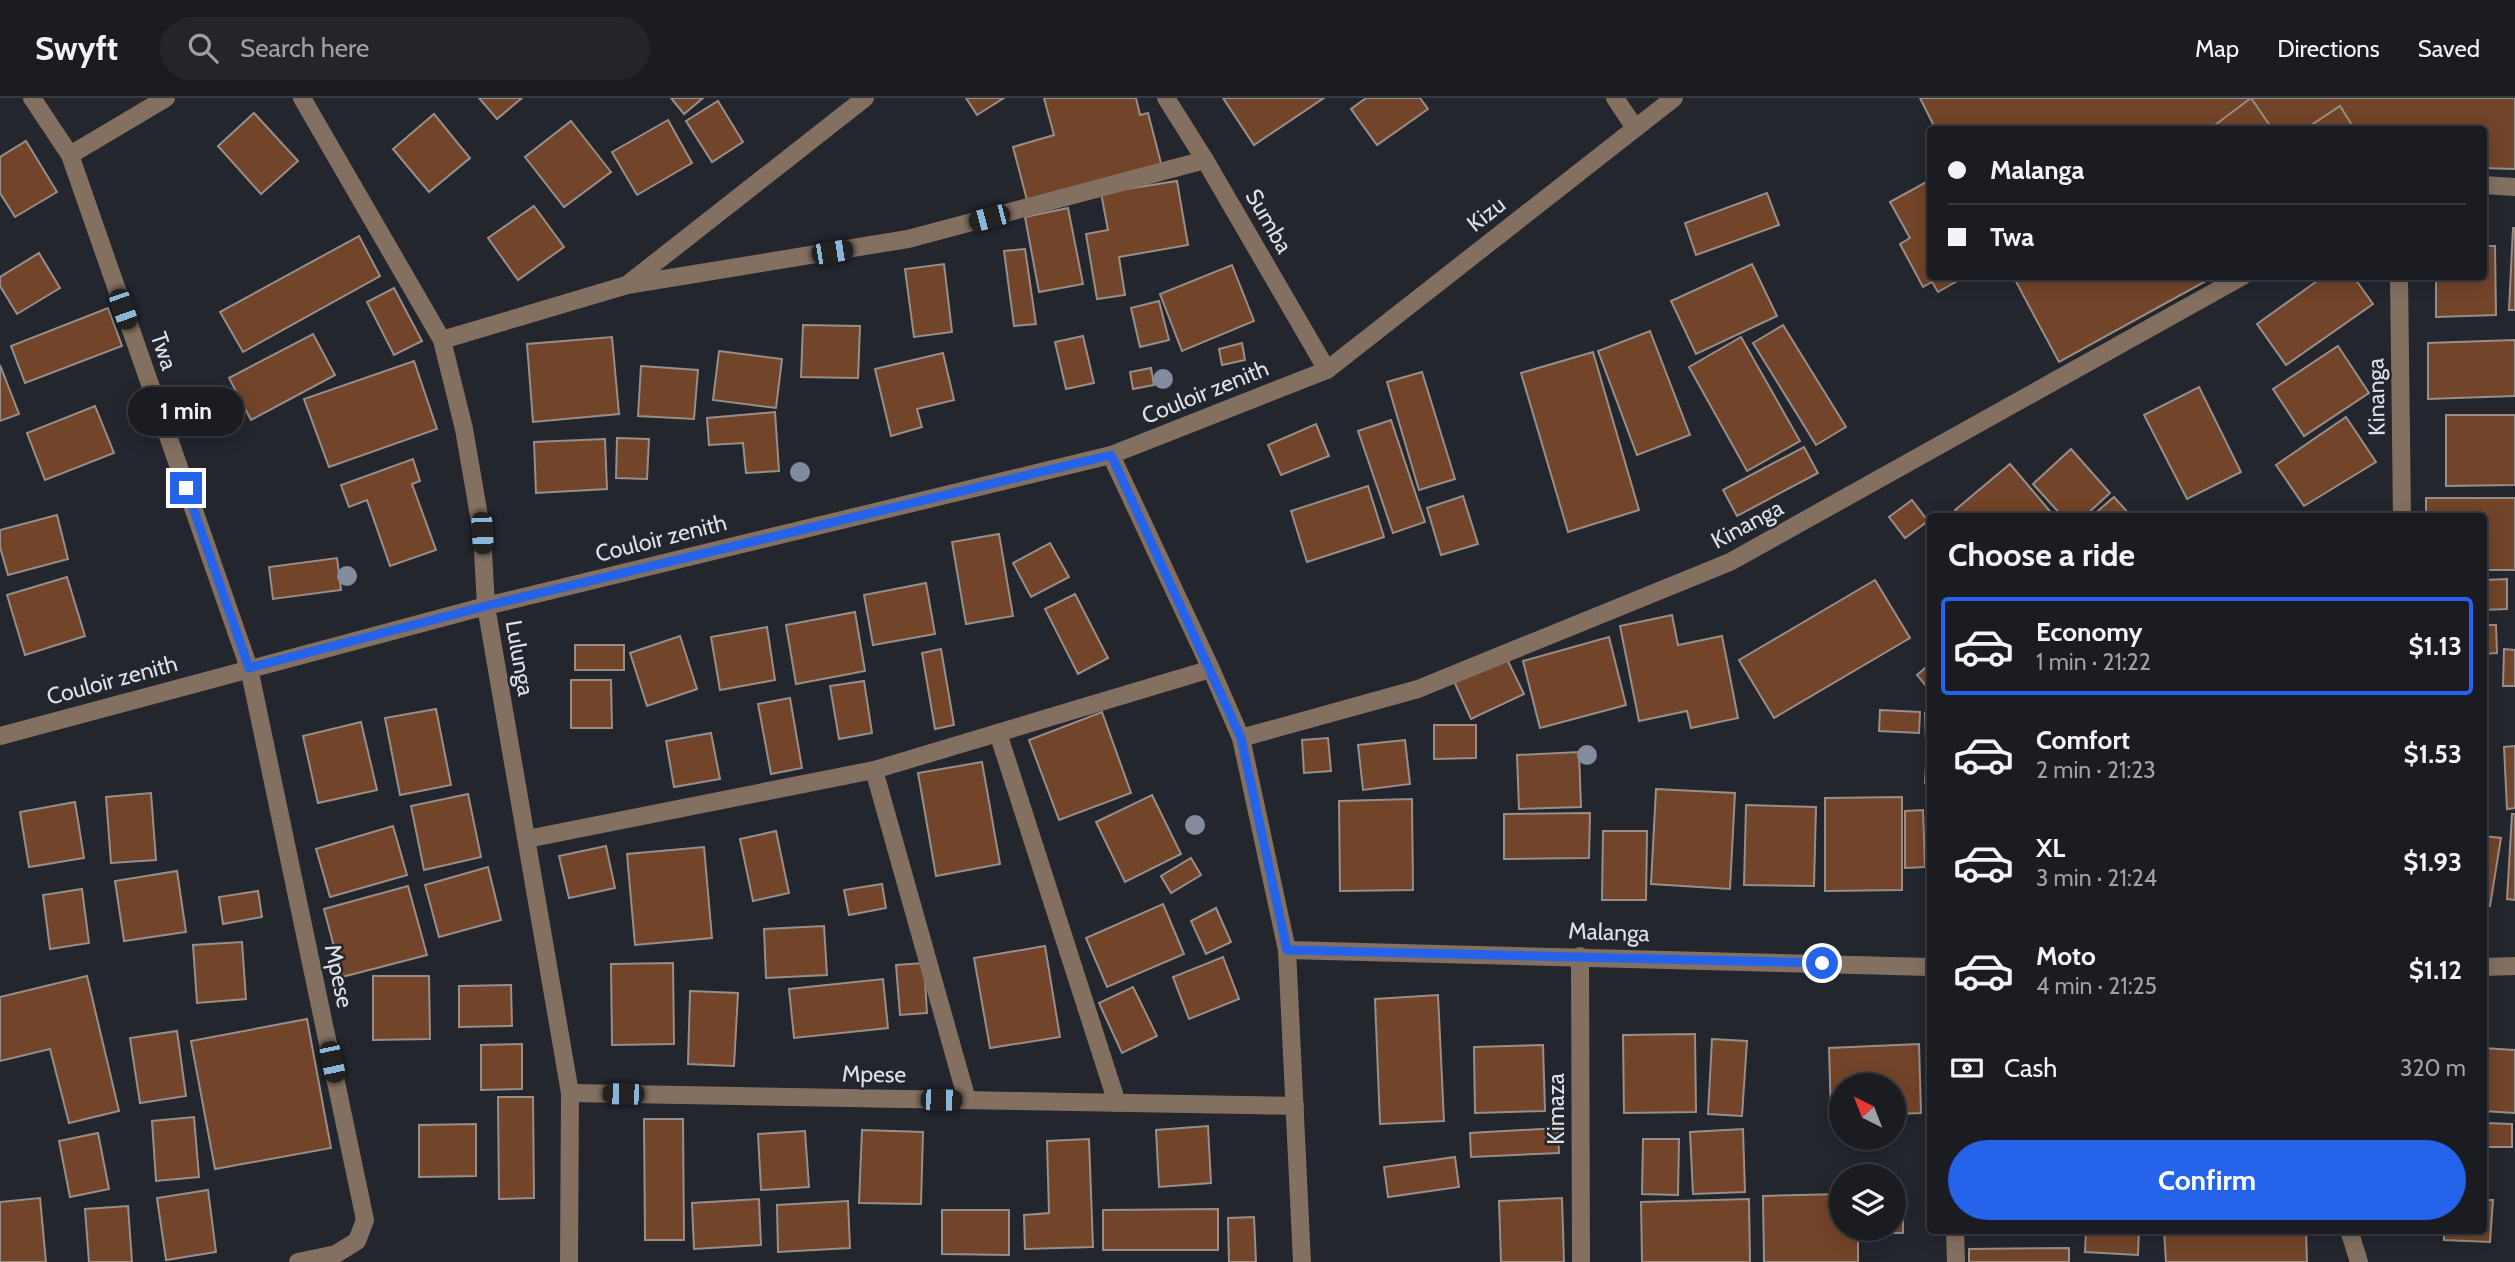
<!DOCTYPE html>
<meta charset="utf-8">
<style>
:root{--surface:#1a1c22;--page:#23252a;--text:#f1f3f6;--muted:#9fa1a5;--line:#383a40;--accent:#2563eb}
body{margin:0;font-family:Cabin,sans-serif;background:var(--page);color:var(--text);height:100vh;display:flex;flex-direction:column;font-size:26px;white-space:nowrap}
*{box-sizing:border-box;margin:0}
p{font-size:23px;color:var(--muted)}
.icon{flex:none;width:38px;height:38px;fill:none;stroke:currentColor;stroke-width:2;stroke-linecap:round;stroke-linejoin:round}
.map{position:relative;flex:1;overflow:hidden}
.sheet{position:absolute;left:1927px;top:415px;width:560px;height:721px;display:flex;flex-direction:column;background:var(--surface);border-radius:7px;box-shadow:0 4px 18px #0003,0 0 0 2px var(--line)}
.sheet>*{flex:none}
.hud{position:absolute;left:1927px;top:28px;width:560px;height:154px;border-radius:7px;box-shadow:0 4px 18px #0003,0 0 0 2px var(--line);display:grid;align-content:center;height:154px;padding:0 21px;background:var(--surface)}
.needle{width:46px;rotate:318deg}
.controls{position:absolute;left:1829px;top:975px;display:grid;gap:14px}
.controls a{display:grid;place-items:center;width:77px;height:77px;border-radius:50%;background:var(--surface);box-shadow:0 4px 18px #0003,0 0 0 2px var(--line);font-size:35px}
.end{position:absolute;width:32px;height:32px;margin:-16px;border:9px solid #2563eb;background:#fff;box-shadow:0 0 0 4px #fff}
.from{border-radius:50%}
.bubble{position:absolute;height:49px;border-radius:24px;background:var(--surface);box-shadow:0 4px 18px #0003,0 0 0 2px var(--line);font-size:23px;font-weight:800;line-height:49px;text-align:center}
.car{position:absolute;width:21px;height:42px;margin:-21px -10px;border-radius:9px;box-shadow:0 0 5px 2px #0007;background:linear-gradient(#222 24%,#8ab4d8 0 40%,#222 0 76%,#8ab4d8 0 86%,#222 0)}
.hud b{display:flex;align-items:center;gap:24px;height:66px;font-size:26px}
.hud b+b{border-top:2px solid var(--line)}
.hud i{width:18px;height:18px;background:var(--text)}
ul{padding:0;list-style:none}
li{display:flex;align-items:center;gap:21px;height:98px;margin:0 14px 10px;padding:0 7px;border:4px solid transparent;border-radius:7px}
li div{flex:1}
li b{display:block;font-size:26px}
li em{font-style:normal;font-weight:800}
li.active{border-color:var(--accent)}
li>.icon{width:63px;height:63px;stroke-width:1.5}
h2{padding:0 21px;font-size:32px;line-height:84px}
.pay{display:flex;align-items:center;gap:18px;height:77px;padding:0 21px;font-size:26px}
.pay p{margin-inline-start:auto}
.cta{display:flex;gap:14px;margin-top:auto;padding:14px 21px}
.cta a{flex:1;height:80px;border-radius:42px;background:var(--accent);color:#fff;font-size:28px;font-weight:800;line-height:80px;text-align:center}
header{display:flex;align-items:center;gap:42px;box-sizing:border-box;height:98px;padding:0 35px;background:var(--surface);border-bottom:2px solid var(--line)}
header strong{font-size:33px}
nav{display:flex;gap:38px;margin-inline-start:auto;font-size:24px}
.search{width:490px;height:63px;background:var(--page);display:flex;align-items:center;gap:18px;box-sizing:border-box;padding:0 24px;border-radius:38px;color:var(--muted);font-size:26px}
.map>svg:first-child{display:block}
.building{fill:#724429;stroke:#988e89;stroke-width:2}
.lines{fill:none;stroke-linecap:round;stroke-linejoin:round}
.minor{stroke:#837061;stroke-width:18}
.tree{fill:#838c9f}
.route{stroke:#2563eb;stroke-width:9}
.labels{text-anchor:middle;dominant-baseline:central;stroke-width:5;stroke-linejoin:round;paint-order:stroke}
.street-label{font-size:23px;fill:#dee0e5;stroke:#23262d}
</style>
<header>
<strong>Swyft</strong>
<div class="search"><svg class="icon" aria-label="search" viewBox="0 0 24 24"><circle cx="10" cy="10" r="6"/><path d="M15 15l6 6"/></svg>Search here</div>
<nav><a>Map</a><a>Directions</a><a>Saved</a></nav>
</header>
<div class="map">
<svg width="2515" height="1164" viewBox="0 0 2515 1164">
<rect width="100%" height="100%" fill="#23262d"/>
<!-- building -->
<g class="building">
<polygon points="479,0 522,0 497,21"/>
<polygon points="671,0 703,0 684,16"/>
<polygon points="966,0 1004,0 977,17"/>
<polygon points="1044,0 1136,0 1140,17 1148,15 1162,69 1028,106 1013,49 1054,37"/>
<polygon points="1223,0 1324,0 1254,47"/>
<polygon points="1366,0 1420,0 1428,11 1377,47 1351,11"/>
<polygon points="1920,0 2515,0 2515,71 2483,70 2483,32 1936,32"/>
<polygon points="2251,0 2273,32 2218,32 2215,27"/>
<polygon points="718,3 743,44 712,64 686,23"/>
<polygon points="2340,8 2355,32 2304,32"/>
<polygon points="254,15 298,63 261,96 218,48"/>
<polygon points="434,16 470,60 429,94 393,51"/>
<polygon points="668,22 692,65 637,97 612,54"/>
<polygon points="571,23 611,74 564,109 525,59"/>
<polygon points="26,43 57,94 15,119 0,95 0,59"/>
<polygon points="1930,82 1930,178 1966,178 1938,194 1932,184 1923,189 1900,146 1910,140 1890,104"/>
<polygon points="1177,83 1188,147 1119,159 1125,197 1097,201 1086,136 1108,132 1101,95"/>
<polygon points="1767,95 1779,127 1696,157 1685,125"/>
<polygon points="534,108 564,149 518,182 488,140"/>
<polygon points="1068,110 1083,186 1039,194 1025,119"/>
<polygon points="2513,130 2515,130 2515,212 2509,212"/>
<polygon points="359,138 380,178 243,254 220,214"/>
<polygon points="2483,148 2495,148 2496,217 2436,219 2436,178 2483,178"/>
<polygon points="1025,151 1036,226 1014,228 1004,153"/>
<polygon points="39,155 60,190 17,216 0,188 0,179"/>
<polygon points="944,166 952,234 914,239 905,171"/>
<polygon points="1752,166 1777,218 1696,256 1671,203"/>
<polygon points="1232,167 1254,223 1182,253 1160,196"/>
<polygon points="2013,178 2215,178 2059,264"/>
<polygon points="2324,178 2353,178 2373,206 2286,267 2257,226"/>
<polygon points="394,190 422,243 394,257 367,204"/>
<polygon points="1159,203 1169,242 1140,249 1131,210"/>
<polygon points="108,210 122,248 25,285 11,248"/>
<polygon points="803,227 860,228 858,280 801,279"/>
<polygon points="1783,227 1846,329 1816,347 1753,245"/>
<polygon points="1650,233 1690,337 1637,357 1598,253"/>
<polygon points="313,236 335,277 251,322 229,280"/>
<polygon points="1083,238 1094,285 1066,291 1055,244"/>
<polygon points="612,239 619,316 533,324 527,246"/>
<polygon points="1741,239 1800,343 1747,373 1689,269"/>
<polygon points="2515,242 2515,298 2428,301 2428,245"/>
<polygon points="1242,245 1245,262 1222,267 1219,251"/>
<polygon points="2338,248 2369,295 2304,338 2273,291"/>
<polygon points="719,253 782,261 776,310 713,302"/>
<polygon points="1593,254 1639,412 1568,434 1521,275"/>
<polygon points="943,255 954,302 917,311 922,329 891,338 875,271"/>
<polygon points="414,263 437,331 329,369 304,301"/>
<polygon points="0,267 19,316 0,323"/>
<polygon points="641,268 698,272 694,321 638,318"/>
<polygon points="1151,270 1154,287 1133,291 1130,274"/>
<polygon points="1422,274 1455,381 1419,392 1387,284"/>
<polygon points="2199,289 2241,374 2187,401 2144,317"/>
<polygon points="95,308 114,355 45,382 27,335"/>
<polygon points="775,314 779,373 746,375 743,345 709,347 707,320"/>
<polygon points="2446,317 2515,317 2515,387 2446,388"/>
<polygon points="2346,319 2376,364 2304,408 2276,367"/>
<polygon points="1391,322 1425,424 1393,435 1358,333"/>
<polygon points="1316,326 1329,358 1281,377 1268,347"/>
<polygon points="617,340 649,341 647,381 616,380"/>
<polygon points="605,341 607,391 536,395 534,344"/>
<polygon points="1804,349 1818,375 1737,418 1723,392"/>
<polygon points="2071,351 2110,395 2085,418 2062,418 2033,386"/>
<polygon points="413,361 420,383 412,386 436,452 390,468 367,402 349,409 341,387"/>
<polygon points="2010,366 2054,418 1961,418 1955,412"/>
<polygon points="1368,388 1384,439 1307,464 1291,413"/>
<polygon points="1463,398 1478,446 1441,457 1427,410"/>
<polygon points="2114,399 2131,418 2092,418"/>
<polygon points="2426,400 2515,400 2515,472 2483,472 2483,418 2426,418"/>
<polygon points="1912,402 1928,423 1905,440 1889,419"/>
<polygon points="57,417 68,461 8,477 0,449 0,432"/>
<polygon points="999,436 1013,518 966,526 952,444"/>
<polygon points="1050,445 1069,479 1031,499 1013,465"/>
<polygon points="337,460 341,492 273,501 269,469"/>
<polygon points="67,479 85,538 25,557 7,497"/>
<polygon points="2507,481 2507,511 2483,512 2483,482"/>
<polygon points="1875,482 1910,540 1774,620 1739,562"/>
<polygon points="926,485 935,536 873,547 864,497"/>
<polygon points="1075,496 1108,560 1078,576 1045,511"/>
<polygon points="855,514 865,573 796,586 786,527"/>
<polygon points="1672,517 1678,547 1722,538 1738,620 1691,630 1687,613 1639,623 1620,528"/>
<polygon points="2483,527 2496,527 2497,555 2483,556"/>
<polygon points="767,529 775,582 720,592 711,539"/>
<polygon points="680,538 697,591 647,608 630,555"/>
<polygon points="1609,539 1626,607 1540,630 1523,563"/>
<rect x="575" y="547" width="49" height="25"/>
<polygon points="941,551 954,627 935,631 922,555"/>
<polygon points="2504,551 2515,552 2515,588 2503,588"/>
<polygon points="1505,557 1524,596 1471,621 1453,581"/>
<polygon points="1930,566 1930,593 1917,577"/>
<polygon points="571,582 611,582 612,630 571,630"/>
<polygon points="864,583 872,635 839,641 830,588"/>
<polygon points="790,600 802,670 771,676 758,606"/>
<polygon points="436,611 451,687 400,697 385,620"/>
<polygon points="1880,612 1920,614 1919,635 1879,633"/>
<polygon points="1102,614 1131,695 1059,722 1029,642"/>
<polygon points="1925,615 1930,615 1930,643 1926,643"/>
<polygon points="361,624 377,692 318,705 303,638"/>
<polygon points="1434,627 1476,627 1476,660 1434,661"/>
<polygon points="711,635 720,681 674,689 666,643"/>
<polygon points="1328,640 1331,673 1304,675 1302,642"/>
<polygon points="1405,642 1410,686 1363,692 1358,647"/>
<polygon points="2515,648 2515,710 2507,711 2504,649"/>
<polygon points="1927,649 1930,649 1930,686 1925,685"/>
<polygon points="1579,654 1581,709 1519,711 1517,657"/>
<polygon points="982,664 1000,766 936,778 918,675"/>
<polygon points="1656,691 1735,695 1730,791 1651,786"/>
<polygon points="151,695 156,762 111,765 106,699"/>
<polygon points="468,696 481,759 424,772 411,708"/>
<polygon points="1152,697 1181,756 1125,784 1096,724"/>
<polygon points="1902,699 1902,792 1825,793 1825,700"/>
<polygon points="1412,701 1413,792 1340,793 1339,703"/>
<polygon points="75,704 84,760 29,769 20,714"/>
<polygon points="1746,707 1816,709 1814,788 1744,787"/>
<polygon points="1923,712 1925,769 1905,770 1905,713"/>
<polygon points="1590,715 1589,760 1504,761 1504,716"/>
<polygon points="2512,716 2515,716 2515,802 2507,801"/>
<polygon points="393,728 407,777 330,799 316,751"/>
<polygon points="776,733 789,795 753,803 740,741"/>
<polygon points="1603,733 1647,733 1646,802 1602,802"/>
<polygon points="2483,738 2501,740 2490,808 2483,807"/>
<polygon points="606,748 615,790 569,800 559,758"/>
<polygon points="704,749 712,840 635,847 627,756"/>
<polygon points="1191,760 1201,777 1171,795 1161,778"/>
<polygon points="488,769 501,822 439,839 425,787"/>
<polygon points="177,773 186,834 124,843 115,783"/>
<polygon points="882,786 886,810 849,817 844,792"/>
<polygon points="408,788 427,857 342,879 324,811"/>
<polygon points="82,791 89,845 50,851 43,797"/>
<polygon points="258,793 262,819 223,826 219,799"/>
<polygon points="1163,806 1184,856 1107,889 1086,840"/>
<polygon points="1216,810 1231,844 1206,856 1191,823"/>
<polygon points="824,828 827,877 766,880 764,831"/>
<polygon points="242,844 246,901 197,905 193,847"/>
<polygon points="1045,848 1060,939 990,950 974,860"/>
<polygon points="1223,859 1239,901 1189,921 1173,879"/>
<polygon points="673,865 674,946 612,947 611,866"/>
<polygon points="924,865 927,915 900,917 896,867"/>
<polygon points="87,878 119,1013 69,1025 50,951 0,963 0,899"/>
<polygon points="373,878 429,878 430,941 373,942"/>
<polygon points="883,881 888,930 794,940 789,891"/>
<polygon points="511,887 512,928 459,929 459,888"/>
<polygon points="1133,889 1157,938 1122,955 1099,905"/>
<polygon points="690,893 738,895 734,968 688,966"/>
<polygon points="1438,897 1444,1023 1380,1026 1375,901"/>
<polygon points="307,921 331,1050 215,1071 191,943"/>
<polygon points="177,933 186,998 140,1005 130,940"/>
<polygon points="1695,936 1696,1014 1624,1015 1623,937"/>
<polygon points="1712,941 1747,943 1742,1018 1708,1016"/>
<polygon points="522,946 522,991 481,992 481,947"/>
<polygon points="1919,946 1921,1015 1894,1016 1894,987 1841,987 1841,1018 1831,1018 1829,950"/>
<polygon points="1543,947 1545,1013 1475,1015 1474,949"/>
<polygon points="2483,950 2515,952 2515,1015 2483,1013"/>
<polygon points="498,999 533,999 534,1100 499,1101"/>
<polygon points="194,1019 199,1079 156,1083 152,1023"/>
<polygon points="644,1021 683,1021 684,1142 645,1142"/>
<polygon points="2486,1025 2512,1026 2512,1049 2485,1049"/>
<polygon points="476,1026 476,1078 419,1079 419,1027"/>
<polygon points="1208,1028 1211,1085 1159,1089 1156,1032"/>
<polygon points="1558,1030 1559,1055 1471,1059 1470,1035"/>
<polygon points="1743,1031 1745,1094 1693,1096 1690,1034"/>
<polygon points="862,1032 923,1034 921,1106 859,1105"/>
<polygon points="805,1033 809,1089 761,1092 758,1036"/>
<polygon points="98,1035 109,1091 70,1099 59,1043"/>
<polygon points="1089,1041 1093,1149 1025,1151 1024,1117 1049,1115 1047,1043"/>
<polygon points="1643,1041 1679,1041 1678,1097 1642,1096"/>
<polygon points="1455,1059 1459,1089 1388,1099 1384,1069"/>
<polygon points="208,1092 216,1154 166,1162 157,1100"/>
<polygon points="1841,1096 1841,1130 1858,1130 1858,1164 1764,1164 1763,1098"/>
<polygon points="40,1100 46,1164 0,1164 0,1104"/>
<polygon points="1562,1100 1564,1164 1501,1164 1499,1103"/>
<polygon points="1894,1100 1903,1100 1903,1135 1862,1135 1862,1130 1894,1130"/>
<polygon points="759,1101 761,1147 694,1151 692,1105"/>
<polygon points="1749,1101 1750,1164 1642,1164 1641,1104"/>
<polygon points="2483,1102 2493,1102 2490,1144 2444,1142 2444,1132 2483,1132"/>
<polygon points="848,1103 850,1150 778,1154 777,1107"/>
<polygon points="128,1108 132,1164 89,1164 85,1111"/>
<polygon points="1218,1111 1218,1152 1103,1152 1103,1112"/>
<polygon points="942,1112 1009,1112 1009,1157 942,1156"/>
<polygon points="1254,1119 1256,1164 1229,1164 1228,1120"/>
<polygon points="2086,1132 2139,1132 2138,1157 2085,1154"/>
<polygon points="2164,1132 2306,1132 2307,1164 2166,1164"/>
<polygon points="2069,1150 2069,1164 1969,1164 1969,1151"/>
</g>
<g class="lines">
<!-- minor -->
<g class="minor">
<polyline points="32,0 70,57 249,570 365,1122 357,1143 336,1156 298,1164"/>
<polyline points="302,0 442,242 464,331 482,435 486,508 570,995 569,1164"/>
<polyline points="1166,0 1205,62 1327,272"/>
<polyline points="1615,0 1635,30"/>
<polyline points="70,57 166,0"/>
<polyline points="2483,87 2515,89"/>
<polyline points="2399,178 2402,418"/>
<polyline points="628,186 865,0"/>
<polyline points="442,242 627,187 908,141 1205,62"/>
<polyline points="1111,357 1211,571 1241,640 1287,852 1302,1164"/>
<polyline points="998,635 1117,1005"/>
<polyline points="0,638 486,508 1111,357 1327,272 1674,0"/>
<polyline points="1241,640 1418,591 1730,464 2243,178"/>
<polyline points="874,672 967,1002"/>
<polyline points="527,741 874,672 1211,571"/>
<polyline points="1287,852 1930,869"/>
<polyline points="1580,858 1581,1164"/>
<polyline points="2483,869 2515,868"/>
<polyline points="570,995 1295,1008"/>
<polyline points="1955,1132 1956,1164"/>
<polyline points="2349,1132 2359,1164"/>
</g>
</g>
<!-- trees -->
<g class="tree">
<circle cx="1163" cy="281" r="10"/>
<circle cx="800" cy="374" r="10"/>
<circle cx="347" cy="478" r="10"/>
<circle cx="1587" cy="657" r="10"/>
<circle cx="1195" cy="727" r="10"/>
</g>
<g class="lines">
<!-- route -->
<polyline class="route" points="186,390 249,570 486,508 1111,357 1241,640 1287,852 1822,865"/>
</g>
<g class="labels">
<!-- street labels -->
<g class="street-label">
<text transform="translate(1486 116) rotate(-38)">Kizu</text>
<text transform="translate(1269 123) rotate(60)">Sumba</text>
<text transform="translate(164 253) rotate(71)">Twa</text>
<text transform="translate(1205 294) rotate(-22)">Couloir zenith</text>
<text transform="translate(2376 299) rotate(-91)">Kinanga</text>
<text transform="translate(1747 426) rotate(-28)">Kinanga</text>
<text transform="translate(661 440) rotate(-14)">Couloir zenith</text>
<text transform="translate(520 560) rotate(80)">Lulunga</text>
<text transform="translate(112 582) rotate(-15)">Couloir zenith</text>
<text transform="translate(1609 834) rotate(2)">Malanga</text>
<text transform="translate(339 878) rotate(78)">Mpese</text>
<text transform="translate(874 976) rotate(1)">Mpese</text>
<text transform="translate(1556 1011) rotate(-90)">Kimaza</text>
</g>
</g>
</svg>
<div class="controls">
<a><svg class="needle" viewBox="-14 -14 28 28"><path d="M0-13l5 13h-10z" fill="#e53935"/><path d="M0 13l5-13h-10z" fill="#9fa1a5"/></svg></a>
<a><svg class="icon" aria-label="layers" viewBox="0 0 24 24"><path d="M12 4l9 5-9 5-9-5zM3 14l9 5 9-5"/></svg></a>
</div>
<i class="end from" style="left:1822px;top:865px"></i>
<i class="end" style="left:186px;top:390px"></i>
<div class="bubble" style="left:128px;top:289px;width:116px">1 min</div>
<i class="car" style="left:989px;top:120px;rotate:255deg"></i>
<i class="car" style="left:832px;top:154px;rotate:81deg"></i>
<i class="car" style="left:123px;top:211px;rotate:161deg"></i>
<i class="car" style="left:482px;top:435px;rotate:177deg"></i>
<i class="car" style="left:332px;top:964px;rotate:168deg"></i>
<i class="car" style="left:623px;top:996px;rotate:271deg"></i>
<i class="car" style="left:941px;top:1002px;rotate:91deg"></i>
<div class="hud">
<b><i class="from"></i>Malanga</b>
<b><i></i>Twa</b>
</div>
<section class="sheet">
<h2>Choose a ride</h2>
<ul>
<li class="active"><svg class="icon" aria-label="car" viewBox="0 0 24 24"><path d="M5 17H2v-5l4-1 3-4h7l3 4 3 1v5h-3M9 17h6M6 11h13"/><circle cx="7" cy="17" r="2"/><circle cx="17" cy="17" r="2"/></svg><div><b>Economy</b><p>1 min · 21:22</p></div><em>$1.13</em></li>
<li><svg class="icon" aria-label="car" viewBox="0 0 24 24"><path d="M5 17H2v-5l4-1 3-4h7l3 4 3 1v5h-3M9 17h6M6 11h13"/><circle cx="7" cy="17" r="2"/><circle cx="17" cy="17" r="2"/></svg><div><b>Comfort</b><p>2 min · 21:23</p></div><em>$1.53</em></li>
<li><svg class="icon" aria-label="car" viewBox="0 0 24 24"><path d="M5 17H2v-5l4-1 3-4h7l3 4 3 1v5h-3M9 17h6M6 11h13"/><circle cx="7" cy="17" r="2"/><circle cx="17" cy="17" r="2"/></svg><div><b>XL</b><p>3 min · 21:24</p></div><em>$1.93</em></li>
<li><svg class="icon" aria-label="car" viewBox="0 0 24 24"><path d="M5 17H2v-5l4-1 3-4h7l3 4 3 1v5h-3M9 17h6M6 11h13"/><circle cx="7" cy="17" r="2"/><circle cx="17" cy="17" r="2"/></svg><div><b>Moto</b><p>4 min · 21:25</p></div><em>$1.12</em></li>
</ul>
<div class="pay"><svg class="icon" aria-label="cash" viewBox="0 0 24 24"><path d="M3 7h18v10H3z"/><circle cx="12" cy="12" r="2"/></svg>Cash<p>320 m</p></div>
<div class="cta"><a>Confirm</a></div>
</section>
</div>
